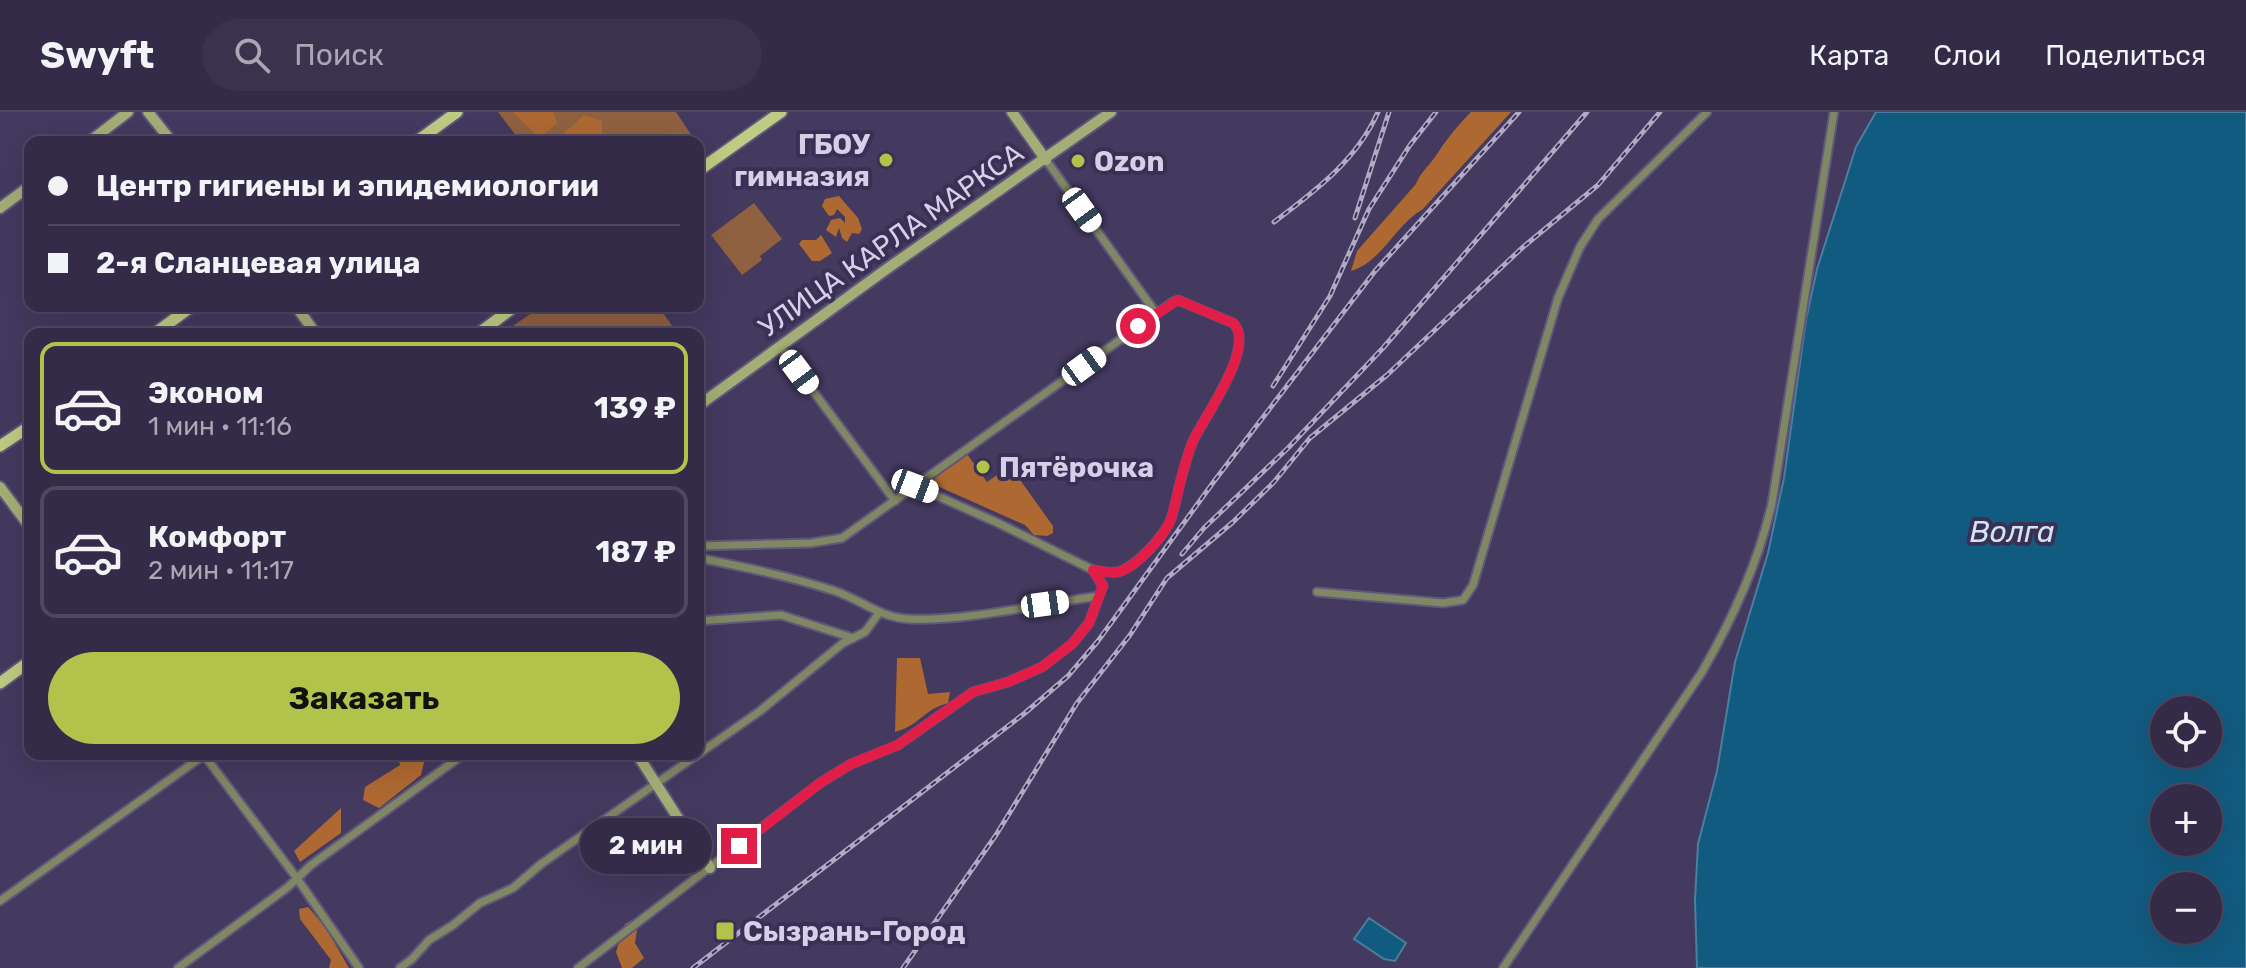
<!DOCTYPE html>
<html lang="ru">
<meta charset="utf-8">
<style>
:root{--surface:#332b47;--page:#3b334e;--text:#f1f3f6;--muted:#a9a7b4;--line:#4e4760;--accent:#b2c34c}
body{margin:0;font-family:Rubik,sans-serif;background:var(--page);color:var(--text);height:100vh;display:flex;flex-direction:column;font-size:30px;white-space:nowrap}
*{box-sizing:border-box;margin:0}
p{font-size:26px;color:var(--muted)}
.icon{flex:none;width:44px;height:44px;fill:none;stroke:currentColor;stroke-width:2;stroke-linecap:round;stroke-linejoin:round}
.map{position:relative;flex:1;overflow:hidden}
.drawer{position:absolute;left:24px;top:216px;width:680px;height:432px;display:flex;flex-direction:column;background:var(--surface);border-radius:16px;box-shadow:0 8px 32px #0002,0 0 0 2px var(--line)}
.drawer>*{flex:none}
.banner{position:absolute;left:24px;top:24px;width:680px;height:176px;border-radius:16px;box-shadow:0 8px 32px #0002,0 0 0 2px var(--line);display:grid;align-content:center;height:176px;padding:0 24px;background:var(--surface)}
.tools{position:absolute;left:2150px;top:584px;display:grid;gap:16px}
.tools a{display:grid;place-items:center;width:72px;height:72px;border-radius:50%;background:var(--surface);box-shadow:0 8px 32px #0002,0 0 0 2px var(--line);font-size:40px}
.end{position:absolute;width:36px;height:36px;margin:-18px;border:10px solid #e11d48;background:#fff;box-shadow:0 0 0 4px #fff}
.from{border-radius:50%}
.bubble{position:absolute;height:56px;border-radius:28px;background:var(--surface);box-shadow:0 8px 32px #0002,0 0 0 2px var(--line);font-size:26px;font-weight:700;line-height:56px;text-align:center}
.car{position:absolute;width:24px;height:48px;margin:-24px -12px;border-radius:10px;box-shadow:0 0 6px 2px #0007;background:linear-gradient(#fff 24%,#345 0 40%,#fff 0 76%,#345 0 86%,#fff 0)}
.banner b{display:flex;align-items:center;gap:28px;height:76px;font-size:30px}
.banner b+b{border-top:2px solid var(--line)}
.banner i{width:20px;height:20px;background:var(--text)}
ul{padding:14px 0 0;list-style:none}
li{display:flex;align-items:center;gap:24px;height:132px;margin:0 16px 12px;padding:0 8px;border:4px solid var(--line);border-radius:16px}
li div{flex:1}
li b{display:block;font-size:30px}
li em{font-style:normal;font-weight:700}
li.on{border-color:var(--accent)}
li>.icon{width:72px;height:72px;stroke-width:1.5}
.action{display:flex;gap:16px;margin-top:auto;padding:16px 24px}
.action a{flex:1;height:92px;border-radius:48px;background:var(--accent);color:#111;font-size:32px;font-weight:700;line-height:92px;text-align:center}
header{display:flex;align-items:center;gap:48px;box-sizing:border-box;height:112px;padding:0 40px;background:var(--surface);border-bottom:2px solid var(--line)}
header strong{font-size:38px}
nav{display:flex;gap:44px;margin-inline-start:auto;font-size:28px}
.search{width:560px;height:72px;background:var(--page);display:flex;align-items:center;gap:20px;box-sizing:border-box;padding:0 28px;border-radius:44px;color:var(--muted);font-size:30px}
.map>svg:first-child{display:block}
.green{fill:#8f6140}
.forest{fill:#ae6932}
.water{fill:#125b80;stroke:#4c7e9f;stroke-width:2;fill-rule:evenodd}
.lines{fill:none;stroke-linecap:round;stroke-linejoin:round}
.street-casing{stroke:#61577a;stroke-width:11}
.secondary-casing{stroke:#61577a;stroke-width:14}
.primary-casing{stroke:#61577a;stroke-width:15}
.street{stroke:#808764;stroke-width:7}
.secondary{stroke:#a3ae76;stroke-width:10}
.primary{stroke:#becb83;stroke-width:11}
.rail-casing{stroke:#b1aac5;stroke-width:5}
.rail{stroke:#3a2f54;stroke-width:2;stroke-dasharray:6;stroke-linecap:butt}
.route{stroke:#e11d48;stroke-width:10}
.poi-dot{fill:#b2c34c;stroke:#3a2f54;stroke-width:3}
.labels{text-anchor:middle;dominant-baseline:central;stroke-width:8;stroke-linejoin:round;paint-order:stroke}
.poi-label{font-size:28px;font-weight:bold;fill:#d5cfe7;stroke:#3a2f54;text-anchor:start}
.street-label{font-size:28px;fill:#d5cfe7;stroke:#3a2f54}
.water-label{font-size:30px;font-style:italic;fill:#d0e5f2;stroke:#3a2f54}
</style>
<header>
<strong>Swyft</strong>
<div class="search"><svg class="icon" aria-label="search" viewBox="0 0 24 24"><circle cx="10" cy="10" r="6"/><path d="M15 15l6 6"/></svg>Поиск</div>
<nav><a>Карта</a><a>Слои</a><a>Поделиться</a></nav>
</header>
<div class="map">
<svg width="2246" height="856" viewBox="0 0 2246 856">
<rect width="100%" height="100%" fill="#44395f"/>
<!-- green -->
<g class="green">
<polygon points="498,0 676,0 696,30 521,30"/>
<polygon points="754,91 782,127 760,144 762,148 742,163 711,123"/>
<polygon points="542,194 658,194 678,222 501,222"/>
</g>
<!-- forest -->
<g class="forest">
<polygon points="513,0 553,0 557,11 539,26"/>
<path d="M1471,0H1511L1423,97C1395,113 1382,150 1351,159L1357,139L1416,72C1420,61 1428,55 1435,45C1445,29 1457,14 1471,0Z"/>
<polygon points="584,3 602,9 602,21 611,30 554,30"/>
<polygon points="839,84 858,106 862,117 859,122 852,121 847,130 842,126 839,116 836,125 826,118 831,108 840,106 845,111 845,105 837,97 834,103 829,104 822,94 825,87"/>
<polygon points="821,123 832,141 820,149 812,149 799,132 802,128 816,128"/>
<polygon points="967,342 987,370 1010,354 1053,414 1053,421 1047,424 1034,423 1025,413 935,373 933,367"/>
<path d="M897,546H920L928,582L950,580L948,591C922,598 921,613 895,620Z"/>
<polygon points="397,642 429,642 425,646 421,663 379,696 363,688 365,675 400,653"/>
<polygon points="341,696 341,721 300,750 294,739"/>
<polygon points="308,795 326,816 349,856 329,856 331,848 300,807 299,797"/>
<polygon points="639,804 635,831 644,846 632,856 622,856 616,840 625,812"/>
</g>
<!-- water -->
<g class="water">
<path d="M1876,0H2246V856H1697L1695,788L1698,732L1717,659L1735,550L1768,441L1784,366L1806,208L1817,157L1856,35ZM2164,598H2208V642H2164ZM2164,686H2208V730H2164ZM2164,774H2208V818H2164Z"/>
<polygon points="1369,806 1406,831 1395,849 1384,847 1354,827"/>
</g>
<g class="lines">
<defs>
<g id="street">
<polyline points="1046,48 1156,201"/>
<polyline points="781,236 895,389"/>
<path d="M698,434L811,431L842,426L1173,190L1178,188L1233,211C1257,233 1205,304 1194,327C1183,351 1179,379 1172,404C1167,421 1136,456 1117,460C1110,461 1101,459 1093,458"/>
<path d="M698,446C746,455 789,464 835,479C861,488 881,506 909,507C968,509 1040,492 1099,484L1103,474L1093,458L998,411L915,374"/>
<polyline points="1317,480 1443,491 1463,488 1473,473 1558,186 1580,135 1598,107 1707,0"/>
<polyline points="698,509 781,503 853,526"/>
<polyline points="0,789 204,643 296,765 359,856"/>
<polyline points="178,856 288,775 311,753 464,642"/>
<polyline points="400,856 412,847 429,828 453,813 480,791 513,776 541,752 760,599 843,531 865,520 879,501"/>
<polyline points="578,856 820,671 851,652 898,633 973,580 1008,570 1042,555 1072,532 1089,511 1099,484"/>
<path d="M1503,856L1702,560C1733,506 1758,452 1772,391L1834,0"/>
</g>
<g id="secondary">
<polyline points="148,0 172,30"/>
<polyline points="1012,0 1046,48"/>
<polyline points="89,30 128,0"/>
<polyline points="0,96 30,74"/>
<polyline points="296,194 316,222"/>
<polyline points="698,294 888,156 1111,0"/>
<polyline points="0,375 30,415"/>
<polyline points="637,642 710,756"/>
</g>
<g id="primary">
<polyline points="416,30 457,0"/>
<polyline points="698,59 781,0"/>
<polyline points="154,222 192,194"/>
<polyline points="478,222 515,194"/>
<polyline points="0,334 30,314"/>
<polyline points="0,571 30,549"/>
</g>
</defs>
<!-- street casing -->
<use href="#street" class="street-casing"/>
<!-- secondary casing -->
<use href="#secondary" class="secondary-casing"/>
<!-- primary casing -->
<use href="#primary" class="primary-casing"/>
<!-- street -->
<use href="#street" class="street"/>
<!-- secondary -->
<use href="#secondary" class="secondary"/>
<!-- primary -->
<use href="#primary" class="primary"/>
<defs>
<g id="rail">
<polyline points="1355,106 1389,0"/>
<path d="M1274,110C1315,79 1357,48 1378,0"/>
<polyline points="1273,274 1330,184 1369,97 1410,33 1436,0"/>
<polyline points="1182,442 1204,416 1288,336 1383,236 1587,0"/>
<polyline points="693,856 1025,601 1068,564 1098,529 1215,368 1375,159 1519,0"/>
<polyline points="903,856 996,723 1077,591 1130,523 1167,466 1233,410 1274,370 1310,326 1387,263 1522,136 1598,73 1660,0"/>
</g>
</defs>
<!-- rail casing -->
<use href="#rail" class="rail-casing"/>
<!-- rail -->
<use href="#rail" class="rail"/>
</g>
<g class="lines">
<!-- route -->
<path class="route" d="M739,734L820,671L851,652L898,633L973,580L1008,570L1042,555L1072,532L1089,511L1103,474L1093,458C1101,459 1110,461 1117,460C1136,457 1167,421 1172,404C1179,379 1183,351 1194,327C1205,304 1257,233 1233,211L1178,188L1138,214"/>
</g>
<!-- markers -->
<g class="poi-dot">
<circle cx="886" cy="48" r="8"/>
<circle cx="1078" cy="49" r="8"/>
<circle cx="983" cy="355" r="8"/>
<rect x="715" y="809" width="20" height="20" rx="4"/>
</g>
<g class="labels">
<!-- poi labels -->
<g class="poi-label">
<text x="870" y="32" text-anchor="end">ГБОУ<tspan x="870" dy="32">гимназия</tspan></text>
<text x="1094" y="49">Ozon</text>
<text x="999" y="355">Пятёрочка</text>
<text x="743" y="819">Сызрань-Город</text>
</g>
<!-- street labels -->
<g class="street-label">
<text transform="translate(891 128) rotate(-35)">УЛИЦА КАРЛА МАРКСА</text>
</g>
<!-- water labels -->
<g class="water-label">
<text x="2012" y="420">Волга</text>
</g>
</g>
</svg>
<div class="tools">
<a><svg class="icon" aria-label="locate" viewBox="0 0 24 24"><circle cx="12" cy="12" r="6"/><path d="M12 2v4M12 18v4M2 12h4M18 12h4"/></svg></a>
<a>+</a>
<a>−</a>
</div>
<i class="end from" style="left:1138px;top:214px"></i>
<i class="end" style="left:739px;top:734px"></i>
<div class="bubble" style="left:580px;top:706px;width:132px">2 мин</div>
<i class="car" style="left:1082px;top:98px;rotate:144deg"></i>
<i class="car" style="left:1084px;top:254px;rotate:54deg"></i>
<i class="car" style="left:799px;top:260px;rotate:143deg"></i>
<i class="car" style="left:915px;top:374px;rotate:111deg"></i>
<i class="car" style="left:1045px;top:492px;rotate:82deg"></i>
<div class="banner">
<b><i class="from"></i>Центр гигиены и эпидемиологии</b>
<b><i></i>2-я Сланцевая улица</b>
</div>
<section class="drawer">
<ul>
<li class="on"><svg class="icon" aria-label="car" viewBox="0 0 24 24"><path d="M5 17H2v-5l4-1 3-4h7l3 4 3 1v5h-3M9 17h6M6 11h13"/><circle cx="7" cy="17" r="2"/><circle cx="17" cy="17" r="2"/></svg><div><b>Эконом</b><p>1 мин · 11:16</p></div><em>139 ₽</em></li>
<li><svg class="icon" aria-label="car" viewBox="0 0 24 24"><path d="M5 17H2v-5l4-1 3-4h7l3 4 3 1v5h-3M9 17h6M6 11h13"/><circle cx="7" cy="17" r="2"/><circle cx="17" cy="17" r="2"/></svg><div><b>Комфорт</b><p>2 мин · 11:17</p></div><em>187 ₽</em></li>
</ul>
<div class="action"><a>Заказать</a></div>
</section>
</div>
